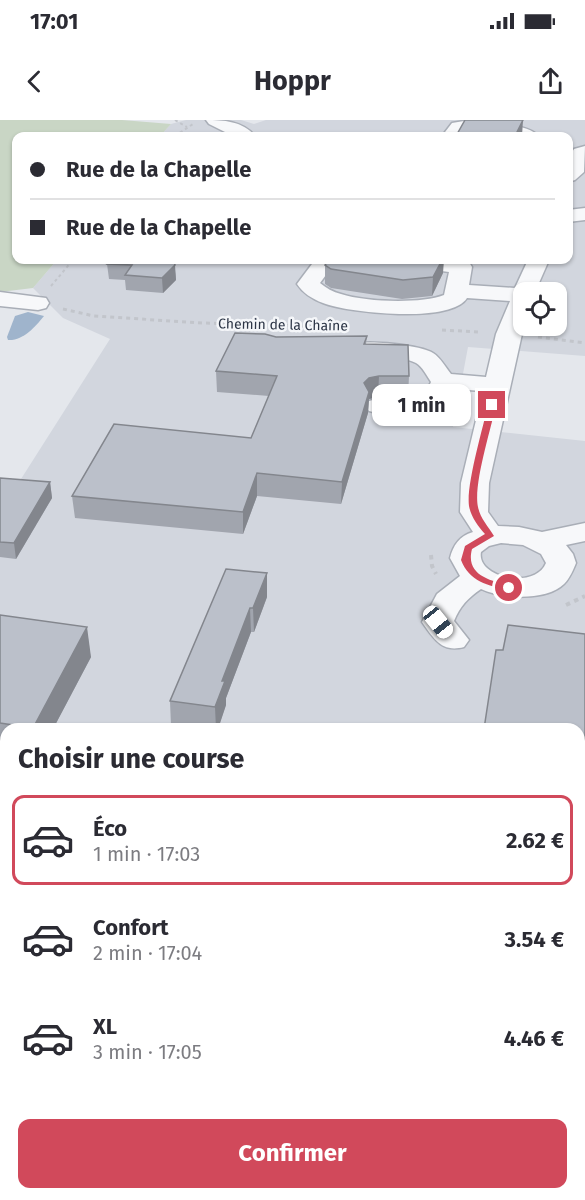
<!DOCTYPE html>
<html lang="fr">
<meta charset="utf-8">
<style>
:root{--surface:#fff;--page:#f7f7f7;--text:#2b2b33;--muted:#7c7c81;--line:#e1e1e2;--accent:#d1495b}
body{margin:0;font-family:"Fira Sans",sans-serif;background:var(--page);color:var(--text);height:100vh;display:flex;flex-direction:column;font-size:22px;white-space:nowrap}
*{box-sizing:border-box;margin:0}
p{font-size:20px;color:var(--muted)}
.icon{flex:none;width:33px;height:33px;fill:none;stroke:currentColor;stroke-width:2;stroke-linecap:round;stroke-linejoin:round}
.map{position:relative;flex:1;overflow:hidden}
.drawer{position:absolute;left:0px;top:603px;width:585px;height:477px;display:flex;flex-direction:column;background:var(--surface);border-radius:18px 18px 0 0;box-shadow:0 2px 4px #0004}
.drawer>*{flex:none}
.top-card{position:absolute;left:12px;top:12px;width:561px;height:132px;border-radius:12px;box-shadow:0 2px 4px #0004;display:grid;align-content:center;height:132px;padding:0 18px;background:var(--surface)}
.tools{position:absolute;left:513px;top:162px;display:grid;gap:12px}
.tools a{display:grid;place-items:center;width:54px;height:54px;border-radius:12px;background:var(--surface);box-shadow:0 2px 4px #0004;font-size:30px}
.end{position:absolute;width:27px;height:27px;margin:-14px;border:8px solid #d1495b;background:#fff;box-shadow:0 0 0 3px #fff}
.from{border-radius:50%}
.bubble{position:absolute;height:42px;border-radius:12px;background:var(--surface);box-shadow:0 2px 4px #0004;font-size:20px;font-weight:700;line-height:42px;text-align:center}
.car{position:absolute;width:18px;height:36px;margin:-18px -9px;border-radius:8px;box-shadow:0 0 4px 2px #0007;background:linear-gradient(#fff 24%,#345 0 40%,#fff 0 76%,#345 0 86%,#fff 0)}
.top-card b{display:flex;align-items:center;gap:21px;height:57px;font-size:22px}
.top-card b+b{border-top:2px solid var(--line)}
.top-card i{width:15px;height:15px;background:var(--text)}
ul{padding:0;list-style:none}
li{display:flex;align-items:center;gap:18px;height:90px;margin:0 12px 9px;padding:0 6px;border:3px solid transparent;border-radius:12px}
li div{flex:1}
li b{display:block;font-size:22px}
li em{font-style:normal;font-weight:700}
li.current{border-color:var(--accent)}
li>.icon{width:54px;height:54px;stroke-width:1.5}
h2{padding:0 18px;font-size:27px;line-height:72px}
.cta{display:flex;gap:12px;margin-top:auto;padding:12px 18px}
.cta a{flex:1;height:69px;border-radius:12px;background:var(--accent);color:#fff;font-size:24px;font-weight:700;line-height:69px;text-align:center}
.status{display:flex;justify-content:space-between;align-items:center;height:42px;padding:0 30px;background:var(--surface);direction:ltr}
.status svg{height:16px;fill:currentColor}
header{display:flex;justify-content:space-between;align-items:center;height:78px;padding:0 18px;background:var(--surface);font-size:27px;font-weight:700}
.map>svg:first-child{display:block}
.built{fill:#d2d6de;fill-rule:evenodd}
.green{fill:#c9d6c5}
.water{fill:#9fb4cc}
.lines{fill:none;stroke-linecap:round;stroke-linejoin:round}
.minor-casing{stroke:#a9aeb7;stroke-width:3}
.path-far2{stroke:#c2c5cb;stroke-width:2;stroke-dasharray:3 3;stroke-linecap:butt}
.path-far1{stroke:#c2c5cb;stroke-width:3;stroke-dasharray:4 4;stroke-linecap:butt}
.path{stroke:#c2c5cb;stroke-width:4;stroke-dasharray:4.5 4.5;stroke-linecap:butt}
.minor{fill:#f7f8fa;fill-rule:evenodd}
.wall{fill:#a1a5ae}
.shaded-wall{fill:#83868d}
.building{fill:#bbc0ca;stroke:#83868d;stroke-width:1.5}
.route{fill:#d1495b}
.labels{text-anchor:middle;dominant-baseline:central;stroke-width:5;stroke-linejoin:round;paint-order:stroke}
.far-street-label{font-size:14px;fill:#2b3445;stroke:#f4f6f9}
</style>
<div class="status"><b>17:01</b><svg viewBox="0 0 49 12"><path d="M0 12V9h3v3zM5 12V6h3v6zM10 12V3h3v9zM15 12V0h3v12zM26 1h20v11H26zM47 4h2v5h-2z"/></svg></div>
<header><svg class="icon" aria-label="back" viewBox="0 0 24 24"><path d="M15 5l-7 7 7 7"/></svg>Hoppr<svg class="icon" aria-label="share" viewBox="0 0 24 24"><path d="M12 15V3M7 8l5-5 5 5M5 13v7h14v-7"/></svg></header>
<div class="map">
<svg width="585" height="1080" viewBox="0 0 585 1080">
<rect width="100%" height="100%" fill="#e4e7ec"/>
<!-- built -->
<path class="built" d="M186,0H241L254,4L266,0H457L517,5L522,0H585V236L468,227L453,307L585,321V1080H156L122,1074H579V609H6V665L0,664V369L14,370L110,219L63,198L33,168L57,140H568V16H160L171,4ZM524,172H556V206H524Z"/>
<!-- green -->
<polygon class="green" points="0,0 122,0 171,4 160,16 16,16 16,140 57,140 33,168 0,172"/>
<!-- water -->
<path class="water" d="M28,192L44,196C35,207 23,221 8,220L7,217L15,196Z"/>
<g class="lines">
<defs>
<g id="minor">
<path d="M206,0C223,0 243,1 255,16H233L209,4Z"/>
<path d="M464,1C480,2 529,3 538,16H511L464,11L460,16H442L452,3Z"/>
<path d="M585,26L584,52L575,60L568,62C568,50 567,39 574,29Z"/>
<polygon points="585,88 585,100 568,102 568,90"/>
<path d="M315,140H337L320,163C326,168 333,172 341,174C365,182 421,184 444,175L449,152L397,145L395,140H461L469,142L472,147L469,165L515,168L528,140H549L535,172H524V205L489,363L488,392L498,406L519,407L542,412L585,403V421L566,425L573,434L576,443C573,450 570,458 564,464C547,481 502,479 481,469C468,478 460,486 454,501L469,520L464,527C442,533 434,519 422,502L437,474L460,456L450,438C453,426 459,416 473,412L460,392L461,363L483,271L453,269C437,300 399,299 369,291L365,286L369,281C394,274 418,291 431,262C427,256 422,246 416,243C398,234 373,239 354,234L351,229L354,224C369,220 420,225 433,233C440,237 446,248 451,254L486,257L496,214L510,181L467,178C451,204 348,193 323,183C312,179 303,173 297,164ZM501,423L523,425L541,434L546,443C535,470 476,458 481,432L489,426Z"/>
<polygon points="0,172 46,178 49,183 46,188 38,190 0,186"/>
</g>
</defs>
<!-- minor casing -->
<use href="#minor" class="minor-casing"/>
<!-- path-far2 -->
<g class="path-far2">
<polyline points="175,0 187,7"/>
<polyline points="175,16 193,4"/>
<polyline points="51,166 73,140"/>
</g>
<!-- path-far1 -->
<g class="path-far1">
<polyline points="63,189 94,196 202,203 339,207"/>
<polyline points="442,210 480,212"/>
<polyline points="538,217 585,223"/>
</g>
<!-- path -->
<g class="path">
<polyline points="431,435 432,446 436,454"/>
<polyline points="566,485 585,476"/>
</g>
<!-- minor -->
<use href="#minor" class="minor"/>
</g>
<!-- wall -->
<g class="wall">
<polygon points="174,140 176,160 163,173 126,170 125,160 109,159 107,144"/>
<polygon points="325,145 443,153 432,176 402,179 331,168 325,164"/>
<polygon points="367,216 366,224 409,256 408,277 378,277 369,279 368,293 341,384 257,376 243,414 75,398 72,376 251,318 269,276 217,272 216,251 276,217"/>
<polygon points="0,358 50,362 52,378 16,439 0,437"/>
<polygon points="267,453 267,477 254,512 251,512 226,578 226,585 218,609 195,609 171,606 170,581"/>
<polygon points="0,495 91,537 53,609 6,609 6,634 0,633"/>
<polygon points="585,514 585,956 579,954 579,609 503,530"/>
</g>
<!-- shaded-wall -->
<g class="shaded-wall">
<polygon points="523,0 522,16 515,16"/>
<polygon points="442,140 444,140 443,153 432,176 433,157"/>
<polygon points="175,145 176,160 163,173 162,158"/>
<polygon points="379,256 378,277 369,279 368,293 341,384 342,362 364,263 369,258"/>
<polygon points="257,353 257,376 243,414 243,392"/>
<polygon points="50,362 52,378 16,439 14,423"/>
<polygon points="267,453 267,477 254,512 253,488"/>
<polygon points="250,488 251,512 226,578 226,585 218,609 216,609 215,587 222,561"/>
<polygon points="87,507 91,537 53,609 33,609 33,608"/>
</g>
<!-- building -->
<g class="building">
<polygon points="465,0 523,0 515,16 456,16"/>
<polygon points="110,140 174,140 175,145 162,158 125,155 132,145 107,144"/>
<polygon points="329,140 442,140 433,157 403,160 331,149 325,145"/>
<polygon points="235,213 265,214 276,217 367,216 364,224 408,225 409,256 379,256 369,258 364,263 369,272 342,362 257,353 243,392 72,376 114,304 251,318 277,256 216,251"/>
<polygon points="0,358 50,362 14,423 0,422"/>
<polygon points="226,449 267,453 253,488 250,488 222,561 225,561 215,587 170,581"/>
<polygon points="0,495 87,507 33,608 0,603"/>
<polygon points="508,505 585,514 585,923 579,922 579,609 484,609 496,530 503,530"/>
</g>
<!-- route -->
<path class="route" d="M492,282L496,285C491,309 473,365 478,387C480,398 488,406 494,416L472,429C465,456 491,461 512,466L514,468L509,470C488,466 469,461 461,440L465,426L485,414C478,406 471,397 469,386C466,365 483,308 488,285Z"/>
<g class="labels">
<!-- far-street labels -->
<g class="far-street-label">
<text transform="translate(283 205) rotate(1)">Chemin de la Chaîne</text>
</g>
</g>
</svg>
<div class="tools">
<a><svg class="icon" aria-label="locate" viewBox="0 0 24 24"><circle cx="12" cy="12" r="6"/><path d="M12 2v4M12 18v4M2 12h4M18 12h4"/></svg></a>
</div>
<i class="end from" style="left:509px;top:468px"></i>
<i class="end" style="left:492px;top:285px"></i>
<div class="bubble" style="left:372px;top:264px;width:99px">1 min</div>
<i class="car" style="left:438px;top:502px;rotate:141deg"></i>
<div class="top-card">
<b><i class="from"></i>Rue de la Chapelle</b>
<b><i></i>Rue de la Chapelle</b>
</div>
<section class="drawer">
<h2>Choisir une course</h2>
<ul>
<li class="current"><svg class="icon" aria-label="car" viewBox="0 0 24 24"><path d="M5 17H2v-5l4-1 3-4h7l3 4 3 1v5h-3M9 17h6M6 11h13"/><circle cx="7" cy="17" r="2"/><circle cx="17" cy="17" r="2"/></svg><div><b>Éco</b><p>1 min · 17:03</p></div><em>2.62 €</em></li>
<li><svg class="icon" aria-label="car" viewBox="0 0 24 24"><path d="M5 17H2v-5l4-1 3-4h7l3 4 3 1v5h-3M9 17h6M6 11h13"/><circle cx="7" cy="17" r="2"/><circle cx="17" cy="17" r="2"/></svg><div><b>Confort</b><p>2 min · 17:04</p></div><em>3.54 €</em></li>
<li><svg class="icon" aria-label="car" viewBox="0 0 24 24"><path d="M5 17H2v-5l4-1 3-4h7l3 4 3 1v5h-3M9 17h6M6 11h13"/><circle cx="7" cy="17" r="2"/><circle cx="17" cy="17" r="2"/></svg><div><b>XL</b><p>3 min · 17:05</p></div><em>4.46 €</em></li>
</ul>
<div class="cta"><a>Confirmer</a></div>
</section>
</div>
